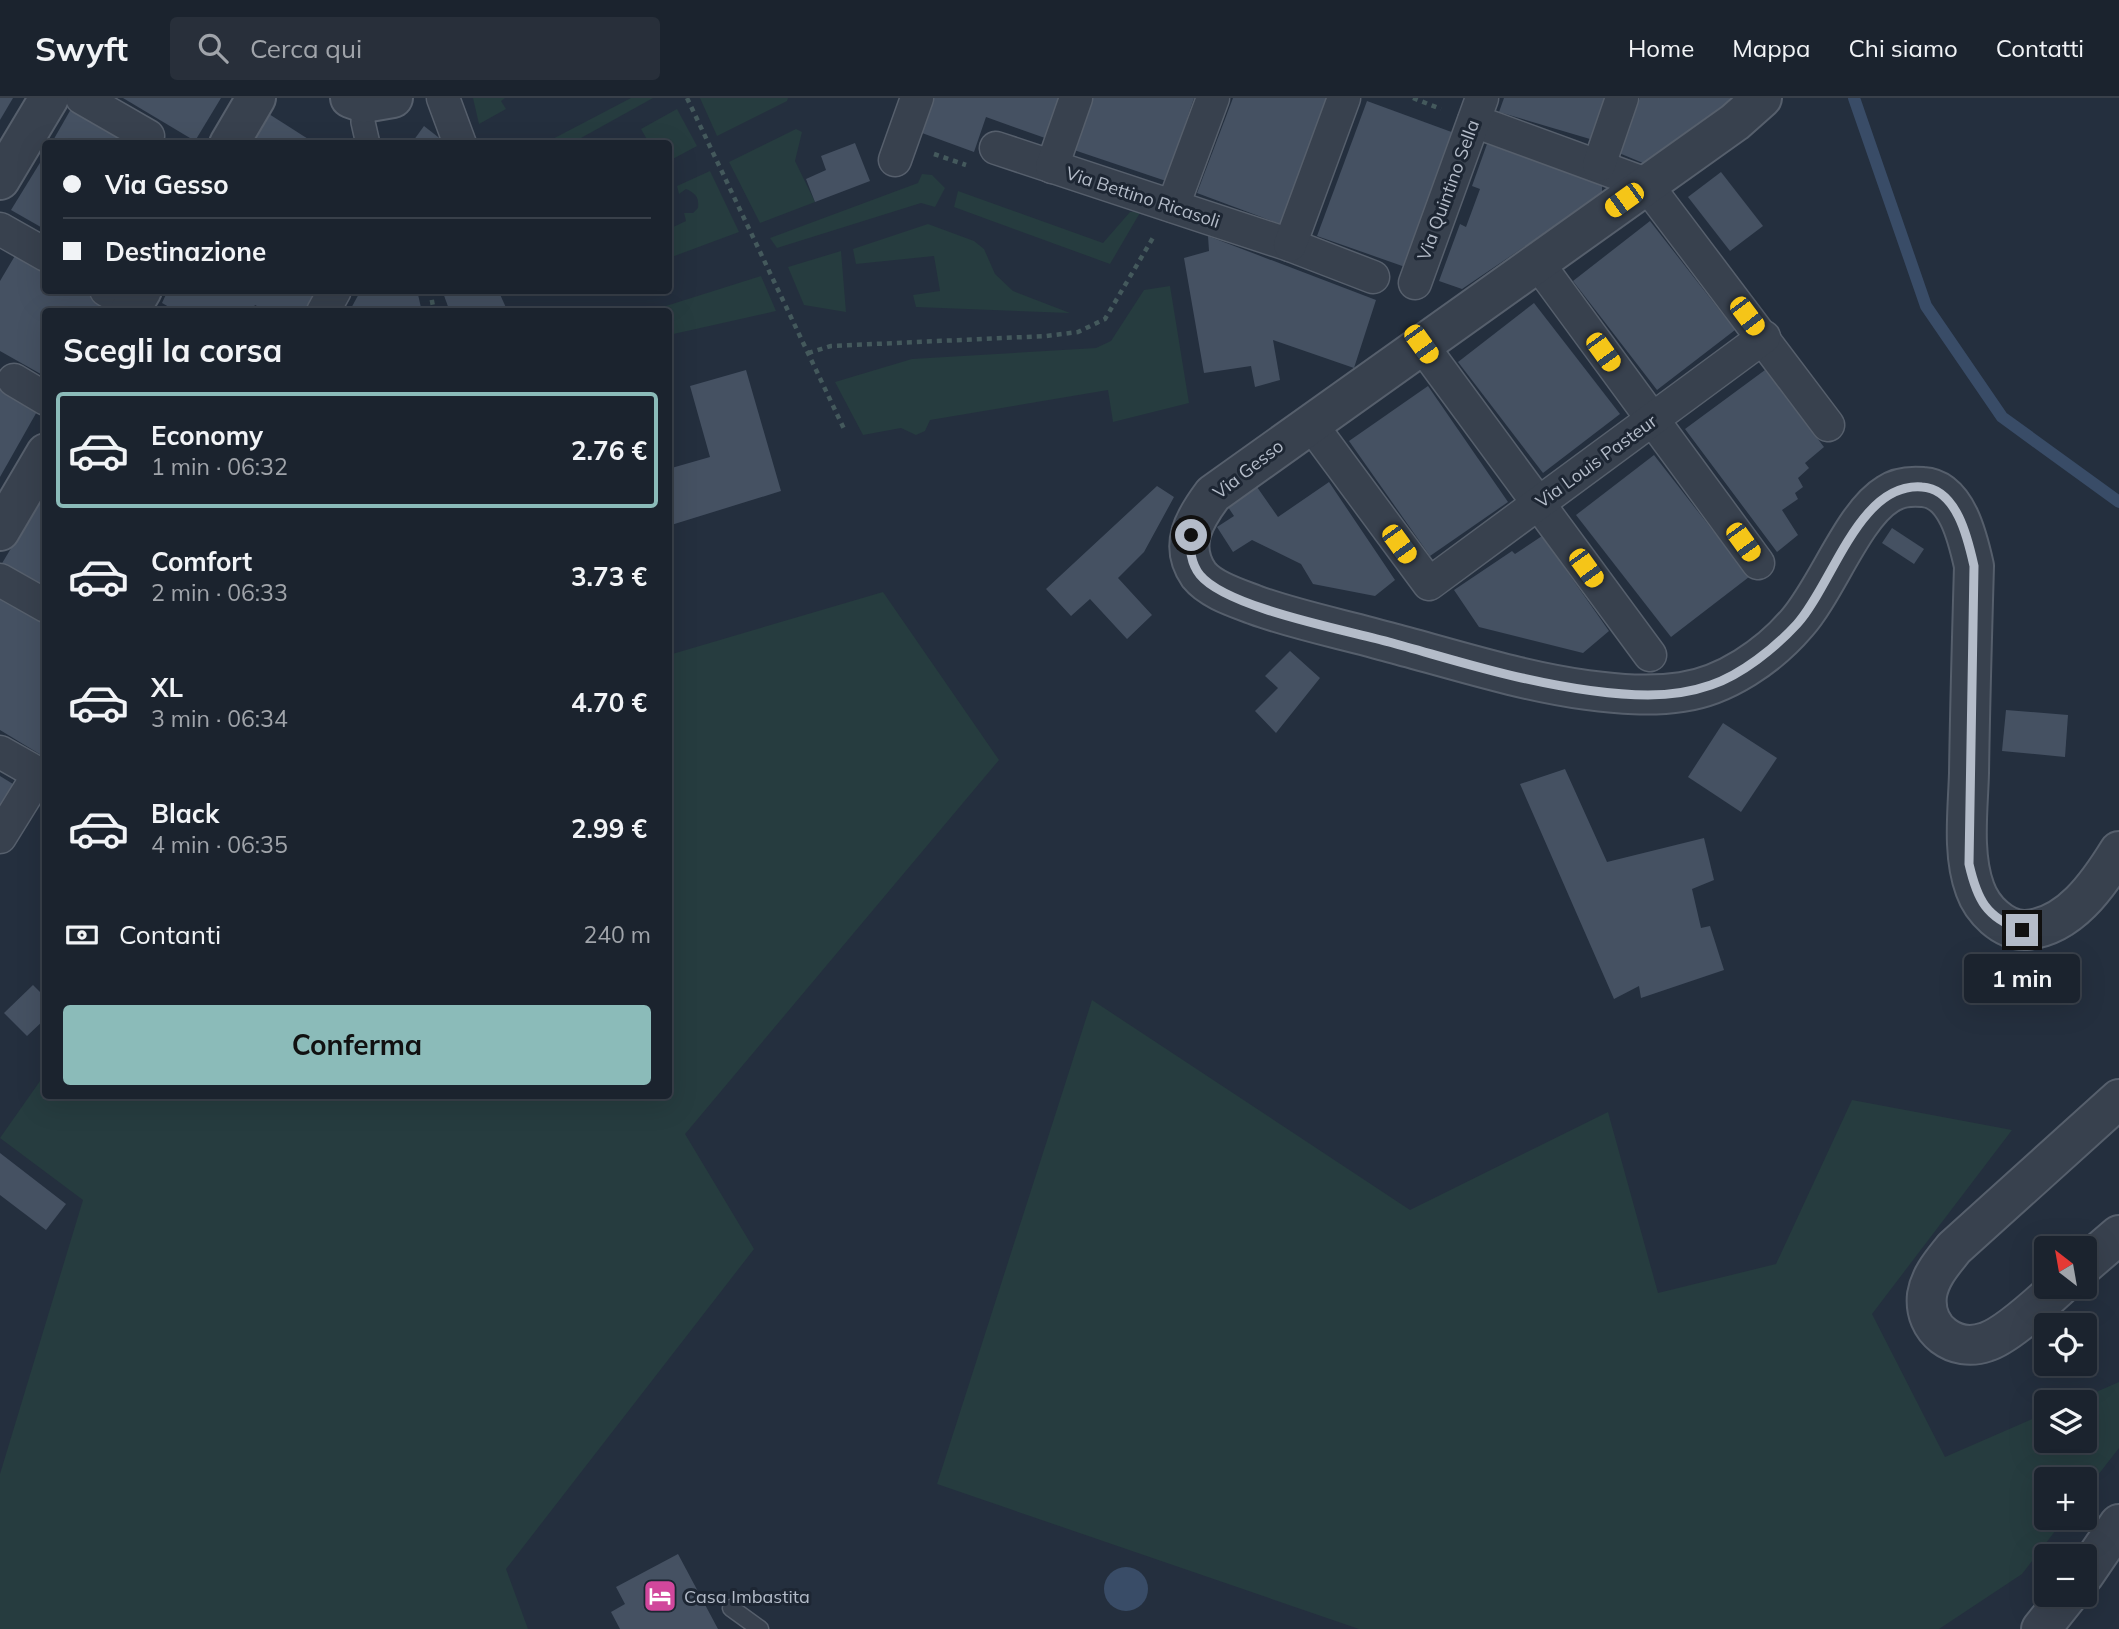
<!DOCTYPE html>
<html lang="it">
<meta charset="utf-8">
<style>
:root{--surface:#1b232e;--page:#282f3a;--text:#f1f3f6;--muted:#a0a4aa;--line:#39404a;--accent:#8bbbb9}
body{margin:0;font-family:Mulish,sans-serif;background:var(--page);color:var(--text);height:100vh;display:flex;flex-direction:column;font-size:26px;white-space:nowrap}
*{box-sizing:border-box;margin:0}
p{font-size:23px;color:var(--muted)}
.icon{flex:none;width:38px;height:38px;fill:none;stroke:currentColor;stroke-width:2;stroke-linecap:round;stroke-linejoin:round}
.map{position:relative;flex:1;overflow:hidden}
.drawer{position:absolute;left:42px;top:210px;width:630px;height:791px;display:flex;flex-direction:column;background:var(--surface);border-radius:7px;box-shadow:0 7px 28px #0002,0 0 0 2px var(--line)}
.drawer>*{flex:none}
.hud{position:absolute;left:42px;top:42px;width:630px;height:154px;border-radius:7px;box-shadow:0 7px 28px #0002,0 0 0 2px var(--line);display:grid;align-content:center;height:154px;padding:0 21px;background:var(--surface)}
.needle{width:46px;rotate:329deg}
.fabs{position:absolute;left:2034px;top:1138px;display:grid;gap:14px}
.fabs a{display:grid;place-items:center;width:63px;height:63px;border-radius:7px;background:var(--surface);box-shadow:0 7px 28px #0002,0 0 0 2px var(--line);font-size:35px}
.end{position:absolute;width:32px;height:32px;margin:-16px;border:9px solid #b4bcc9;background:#111;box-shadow:0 0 0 4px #111}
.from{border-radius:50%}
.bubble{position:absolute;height:49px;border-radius:7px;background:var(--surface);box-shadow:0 7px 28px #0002,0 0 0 2px var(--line);font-size:23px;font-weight:700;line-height:49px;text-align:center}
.car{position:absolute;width:21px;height:42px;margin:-21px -10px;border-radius:9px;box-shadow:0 0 5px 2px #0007;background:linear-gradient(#f5c518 24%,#345 0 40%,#f5c518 0 76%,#345 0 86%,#f5c518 0)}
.hud b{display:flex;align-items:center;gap:24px;height:66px;font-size:26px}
.hud b+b{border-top:2px solid var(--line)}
.hud i{width:18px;height:18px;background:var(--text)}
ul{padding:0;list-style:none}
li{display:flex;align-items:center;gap:21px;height:116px;margin:0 14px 10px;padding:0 7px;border:4px solid transparent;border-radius:7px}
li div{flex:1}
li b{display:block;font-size:26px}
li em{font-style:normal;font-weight:700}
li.current{border-color:var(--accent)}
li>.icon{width:63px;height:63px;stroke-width:1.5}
h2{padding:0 21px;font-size:32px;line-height:84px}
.pay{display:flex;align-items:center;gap:18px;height:77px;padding:0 21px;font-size:26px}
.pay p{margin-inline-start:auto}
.cta{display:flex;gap:14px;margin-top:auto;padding:14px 21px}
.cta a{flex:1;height:80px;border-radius:7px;background:var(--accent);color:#111;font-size:28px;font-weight:700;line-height:80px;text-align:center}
header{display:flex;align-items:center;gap:42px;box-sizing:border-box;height:98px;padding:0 35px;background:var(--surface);border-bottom:2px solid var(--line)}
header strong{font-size:33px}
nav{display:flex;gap:38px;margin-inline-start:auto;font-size:24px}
.search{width:490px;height:63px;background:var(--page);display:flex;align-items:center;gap:18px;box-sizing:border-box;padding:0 24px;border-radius:7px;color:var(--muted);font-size:26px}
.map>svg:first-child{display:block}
.green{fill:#263c3f}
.water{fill:#394c67}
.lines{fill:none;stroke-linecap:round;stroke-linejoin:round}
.stream{stroke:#394c67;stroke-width:12}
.building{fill:#455162}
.service-casing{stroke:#565f6c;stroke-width:19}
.pedestrian-casing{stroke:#565f6c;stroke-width:26}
.minor-casing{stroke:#565f6c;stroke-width:35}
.tertiary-casing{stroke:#565f6c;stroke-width:42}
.path{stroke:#44595c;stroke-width:4.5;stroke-dasharray:5 5;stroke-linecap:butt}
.service{stroke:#38414e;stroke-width:16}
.pedestrian{stroke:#38414e;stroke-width:23}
.minor{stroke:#38414e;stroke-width:32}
.tertiary{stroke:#38414e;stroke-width:38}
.route{stroke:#b4bcc9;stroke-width:9}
.labels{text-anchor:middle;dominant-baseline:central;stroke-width:6;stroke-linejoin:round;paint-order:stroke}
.street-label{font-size:18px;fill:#b4bcc9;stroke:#1d2633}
.poi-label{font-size:18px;fill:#b4bcc9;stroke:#1d2633;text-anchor:start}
</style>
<header>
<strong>Swyft</strong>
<div class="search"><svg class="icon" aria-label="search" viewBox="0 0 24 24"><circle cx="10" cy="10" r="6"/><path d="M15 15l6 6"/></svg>Cerca qui</div>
<nav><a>Home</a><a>Mappa</a><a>Chi siamo</a><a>Contatti</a></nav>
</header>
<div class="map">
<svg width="2119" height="1531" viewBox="0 0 2119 1531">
<rect width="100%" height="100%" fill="#242f3e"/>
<!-- green -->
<g class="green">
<polygon points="473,0 505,0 501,3 506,11 479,26"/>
<polygon points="631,0 653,0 572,45 545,45"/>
<polygon points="700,0 788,0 787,3 717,38"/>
<polygon points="677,11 697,48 669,63 668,46 649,45 641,31"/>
<polygon points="796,31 802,34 795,63 815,104 760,125 729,64"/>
<path d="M710,73L739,134L669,160V131L686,123L684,115H693L698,110C699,100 697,96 686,91L679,96L677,88Z"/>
<polygon points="922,76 932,77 945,90 935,109 921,105 777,150 770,140 918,85"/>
<polygon points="958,93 1103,145 1130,114 1141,113 1110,166 954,109"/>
<polygon points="928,126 974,143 984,151 995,176 1013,193 1070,215 916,209 913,197 940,193 934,158 856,166 853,151"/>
<polygon points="841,153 846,214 804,207 788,169"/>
<polygon points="761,178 776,213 669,237 668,214 650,213"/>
<polygon points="1170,188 1189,305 1113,324 1108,292 930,322 925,333 916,337 901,330 863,337 835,284 912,261 1096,250 1111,243 1144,192"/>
<polygon points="883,494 999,662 685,1036 754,1151 506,1471 528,1531 0,1531 0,1376 83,1102 0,1040 45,976 46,998 668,998 669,557"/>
<polygon points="1092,902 1410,1112 1608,1014 1658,1195 1776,1166 1852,1002 2012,1032 1872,1216 1945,1359 2046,1315 2046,1342 2084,1342 2084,1304 2073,1304 2119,1284 2119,1350 2084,1395 2084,1381 2046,1381 2046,1419 2066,1419 2022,1476 1939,1531 1359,1531 937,1386"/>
</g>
<!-- water -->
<circle class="water" cx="1126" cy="1491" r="22"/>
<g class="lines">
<!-- stream -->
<polyline class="stream" points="1854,0 1926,208 2002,319 2119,404"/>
</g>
<!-- building -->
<g class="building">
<polygon points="0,0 13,0 0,22"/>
<polygon points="123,0 221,0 195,43"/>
<polygon points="934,0 1059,0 1045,40 986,19 974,54 922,35"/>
<polygon points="1091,0 1194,0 1166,83 1074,52"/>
<polygon points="1233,0 1331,0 1283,127 1197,95"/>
<polygon points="1504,0 1605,0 1590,41 1499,14"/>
<polygon points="1640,0 1736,0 1643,65 1619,55"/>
<polygon points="1367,3 1457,36 1408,170 1317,138"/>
<polygon points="71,11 130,46 51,46"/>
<polygon points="269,16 316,46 251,46"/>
<polygon points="424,28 447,46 411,46"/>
<polygon points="855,45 870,83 815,104 806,81 826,72 821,58"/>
<polygon points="1487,46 1602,87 1602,96 1462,191 1439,183 1460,126 1466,129 1480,91 1472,88"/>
<polygon points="46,55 46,132 11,112"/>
<polygon points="1721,74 1763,128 1730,153 1688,99"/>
<polygon points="1650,123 1735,232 1657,292 1573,183"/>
<polygon points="1208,138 1376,202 1354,270 1273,242 1280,282 1255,289 1251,268 1204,275 1184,160 1209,153"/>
<polygon points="16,156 46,173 46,192 80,192 102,205 97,214 46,214 46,279 0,253 0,183"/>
<polygon points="168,192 320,192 308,214 268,214 255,207 251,214 178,214 162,205"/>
<polygon points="361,192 417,192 422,214 349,214"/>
<polygon points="442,192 498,192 508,214 450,214"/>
<polygon points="1534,205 1620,316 1543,375 1458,264"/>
<polygon points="746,272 781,393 668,428 668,371 710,359 690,288"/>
<polygon points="1765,272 1824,349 1805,365 1809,370 1798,380 1803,389 1795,395 1798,401 1782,412 1798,437 1777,454 1685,331"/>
<polygon points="0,288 39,310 0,379"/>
<polygon points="1428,288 1508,404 1430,458 1349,343"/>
<polygon points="1654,357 1749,479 1671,539 1576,417"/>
<polygon points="1329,384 1395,482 1375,498 1313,486 1301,466 1252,442 1233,454 1217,429 1234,418 1228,409 1257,389 1278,419"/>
<polygon points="1157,388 1174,399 1144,454 1118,480 1152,517 1127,541 1090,501 1071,518 1046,491"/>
<polygon points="46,392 46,493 1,467"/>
<polygon points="1892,430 1924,451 1914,466 1882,445"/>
<polygon points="1542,438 1609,533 1583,555 1479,529 1454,492 1512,453 1515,456"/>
<polygon points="0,494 46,521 46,660 0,632"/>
<polygon points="1290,553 1320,580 1276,635 1255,613 1278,590 1265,578"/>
<polygon points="2006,612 2068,617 2065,659 2002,653"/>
<polygon points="1723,625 1777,660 1741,714 1688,679"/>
<polygon points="1565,671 1607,764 1704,740 1714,782 1692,791 1701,830 1710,828 1724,872 1641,900 1639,888 1614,901 1520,686"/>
<polygon points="0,678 13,686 0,708"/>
<polygon points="33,887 46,900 46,920 27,938 4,915"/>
<polygon points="0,1055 66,1106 46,1132 0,1097"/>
<polygon points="678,1456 718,1531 620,1531 611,1514 625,1506 616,1489"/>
</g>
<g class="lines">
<defs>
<polyline id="service" points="731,1510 760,1531"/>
<polyline id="pedestrian" points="364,5 363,24 368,46"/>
<g id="minor">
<polyline points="82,0 148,38"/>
<polyline points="443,0 460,46"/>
<polyline points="1474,23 1646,86 1828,327"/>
<polyline points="996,50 1290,147 1373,179"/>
<polyline points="895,62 917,0"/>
<polyline points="1599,67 1622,0"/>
<polyline points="1052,69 1076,0"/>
<polyline points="1173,108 1213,0"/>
<polyline points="0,131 46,157"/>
<polyline points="1290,147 1344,0"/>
<polyline points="1537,164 1758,465"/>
<polyline points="1415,185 1482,0"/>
<polyline points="106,192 133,208"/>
<polyline points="323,214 335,192"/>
<polyline points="1421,246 1650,557"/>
<polyline points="14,282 46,301"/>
<polyline points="1310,325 1429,486 1764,239"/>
<polyline points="0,482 46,508"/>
<polyline points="0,654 39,676 0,739"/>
</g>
<g id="tertiary">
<polyline points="350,0 364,5 393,0"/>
<path d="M1762,0L1735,24L1213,396C1195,420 1178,447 1199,477C1211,492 1237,500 1255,507C1299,523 1347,532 1392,545C1456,562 1521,583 1587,592C1618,596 1650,599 1682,594C1725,588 1769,558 1797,525C1827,491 1853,417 1888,396C1898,389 1911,388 1923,389C1957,391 1968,441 1974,468C1972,537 1970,606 1969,675C1968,711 1962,756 1975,791C1982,811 2003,833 2026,832C2069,829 2098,787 2119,753"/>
<polyline points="229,46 256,0"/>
<polyline points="0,82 49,0"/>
<polyline points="129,214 142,192"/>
<polyline points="0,433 46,355"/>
<polyline points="2084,1167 2119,1137"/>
<path d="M2060,1188C2042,1204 2008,1237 1986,1244C1955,1255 1923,1232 1927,1197C1930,1178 1943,1164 1954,1150L2119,1001"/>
<polyline points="2084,1477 2119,1426"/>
<polyline points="2041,1531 2069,1496"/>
</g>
</defs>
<!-- service casing -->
<use href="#service" class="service-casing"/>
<!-- pedestrian casing -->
<use href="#pedestrian" class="pedestrian-casing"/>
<!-- minor casing -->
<use href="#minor" class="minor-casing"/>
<!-- tertiary casing -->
<use href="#tertiary" class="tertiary-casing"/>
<!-- path -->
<g class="path">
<polyline points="687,0 845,333"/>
<polyline points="1413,0 1441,11"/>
<polyline points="934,56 966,67"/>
<polyline points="430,192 434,214"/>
<polyline points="808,255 831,248 1046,238 1078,234 1105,221 1154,138"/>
</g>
<!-- service -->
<use href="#service" class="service"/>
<!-- pedestrian -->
<use href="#pedestrian" class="pedestrian"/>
<!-- minor -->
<use href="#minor" class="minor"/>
<!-- tertiary -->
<use href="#tertiary" class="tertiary"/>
</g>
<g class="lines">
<!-- route -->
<path class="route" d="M1191,437C1189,450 1191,466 1200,477C1227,510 1346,532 1389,544C1433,556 1477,570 1522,580C1562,589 1607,597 1648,597C1669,597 1691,594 1711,587C1741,577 1775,550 1797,526C1833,486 1859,384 1922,389C1957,391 1968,441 1974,468L1969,766C1977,801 1986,820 2022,832"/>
</g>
<!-- icons -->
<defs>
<symbol id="hotel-square" viewBox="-11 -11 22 22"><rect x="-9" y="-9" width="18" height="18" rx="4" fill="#d1479c" stroke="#1d2633"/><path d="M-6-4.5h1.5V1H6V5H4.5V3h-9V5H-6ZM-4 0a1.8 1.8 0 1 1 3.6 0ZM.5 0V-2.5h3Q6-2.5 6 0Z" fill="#fff"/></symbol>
</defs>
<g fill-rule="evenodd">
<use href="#hotel-square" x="641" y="1479" width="38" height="38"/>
</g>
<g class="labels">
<!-- street labels -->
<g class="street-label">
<text transform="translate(1448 92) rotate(-70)">Via Quintino Sella</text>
<text transform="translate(1143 99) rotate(18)">Via Bettino Ricasoli</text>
<text transform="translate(1596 363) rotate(-36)">Via Louis Pasteur</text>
<text transform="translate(1248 371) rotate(-38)">Via Gesso</text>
</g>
<!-- poi labels -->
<g class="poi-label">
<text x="684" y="1498">Casa Imbastita</text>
</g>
</g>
</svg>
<div class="fabs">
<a><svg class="needle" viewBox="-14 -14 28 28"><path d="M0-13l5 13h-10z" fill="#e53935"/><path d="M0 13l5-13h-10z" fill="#a0a4aa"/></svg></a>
<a><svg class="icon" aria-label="locate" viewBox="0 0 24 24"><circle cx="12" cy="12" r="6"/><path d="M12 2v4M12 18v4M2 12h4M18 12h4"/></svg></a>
<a><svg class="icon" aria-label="layers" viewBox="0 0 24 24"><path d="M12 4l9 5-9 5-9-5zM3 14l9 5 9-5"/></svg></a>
<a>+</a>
<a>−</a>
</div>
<i class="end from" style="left:1191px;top:437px"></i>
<i class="end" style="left:2022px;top:832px"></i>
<div class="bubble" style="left:1964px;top:856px;width:116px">1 min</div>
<i class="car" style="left:1624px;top:102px;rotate:234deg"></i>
<i class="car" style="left:1747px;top:218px;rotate:143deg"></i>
<i class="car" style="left:1421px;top:246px;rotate:144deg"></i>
<i class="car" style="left:1603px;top:254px;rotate:144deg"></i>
<i class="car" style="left:1743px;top:444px;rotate:144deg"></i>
<i class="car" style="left:1399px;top:446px;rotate:144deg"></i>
<i class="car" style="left:1586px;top:470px;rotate:144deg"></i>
<div class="hud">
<b><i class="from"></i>Via Gesso</b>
<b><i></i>Destinazione</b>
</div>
<section class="drawer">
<h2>Scegli la corsa</h2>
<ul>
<li class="current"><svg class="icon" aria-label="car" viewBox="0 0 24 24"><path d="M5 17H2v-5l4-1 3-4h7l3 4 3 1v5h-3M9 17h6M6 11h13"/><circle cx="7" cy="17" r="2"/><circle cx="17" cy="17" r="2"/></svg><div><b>Economy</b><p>1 min · 06:32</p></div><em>2.76 €</em></li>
<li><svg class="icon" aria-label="car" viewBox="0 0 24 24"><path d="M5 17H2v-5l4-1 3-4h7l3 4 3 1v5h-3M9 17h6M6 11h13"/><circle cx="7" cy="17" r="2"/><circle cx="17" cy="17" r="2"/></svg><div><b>Comfort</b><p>2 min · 06:33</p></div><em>3.73 €</em></li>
<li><svg class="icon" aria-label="car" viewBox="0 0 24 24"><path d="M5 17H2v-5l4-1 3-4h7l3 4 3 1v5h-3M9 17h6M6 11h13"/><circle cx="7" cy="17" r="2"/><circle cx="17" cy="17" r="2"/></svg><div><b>XL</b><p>3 min · 06:34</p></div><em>4.70 €</em></li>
<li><svg class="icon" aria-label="car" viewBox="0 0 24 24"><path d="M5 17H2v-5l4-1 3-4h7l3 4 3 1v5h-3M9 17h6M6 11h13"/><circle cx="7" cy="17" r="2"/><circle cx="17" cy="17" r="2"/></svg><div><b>Black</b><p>4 min · 06:35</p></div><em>2.99 €</em></li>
</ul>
<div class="pay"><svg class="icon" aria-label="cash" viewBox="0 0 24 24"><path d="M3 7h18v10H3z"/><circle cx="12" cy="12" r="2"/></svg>Contanti<p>240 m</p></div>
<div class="cta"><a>Conferma</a></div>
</section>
</div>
